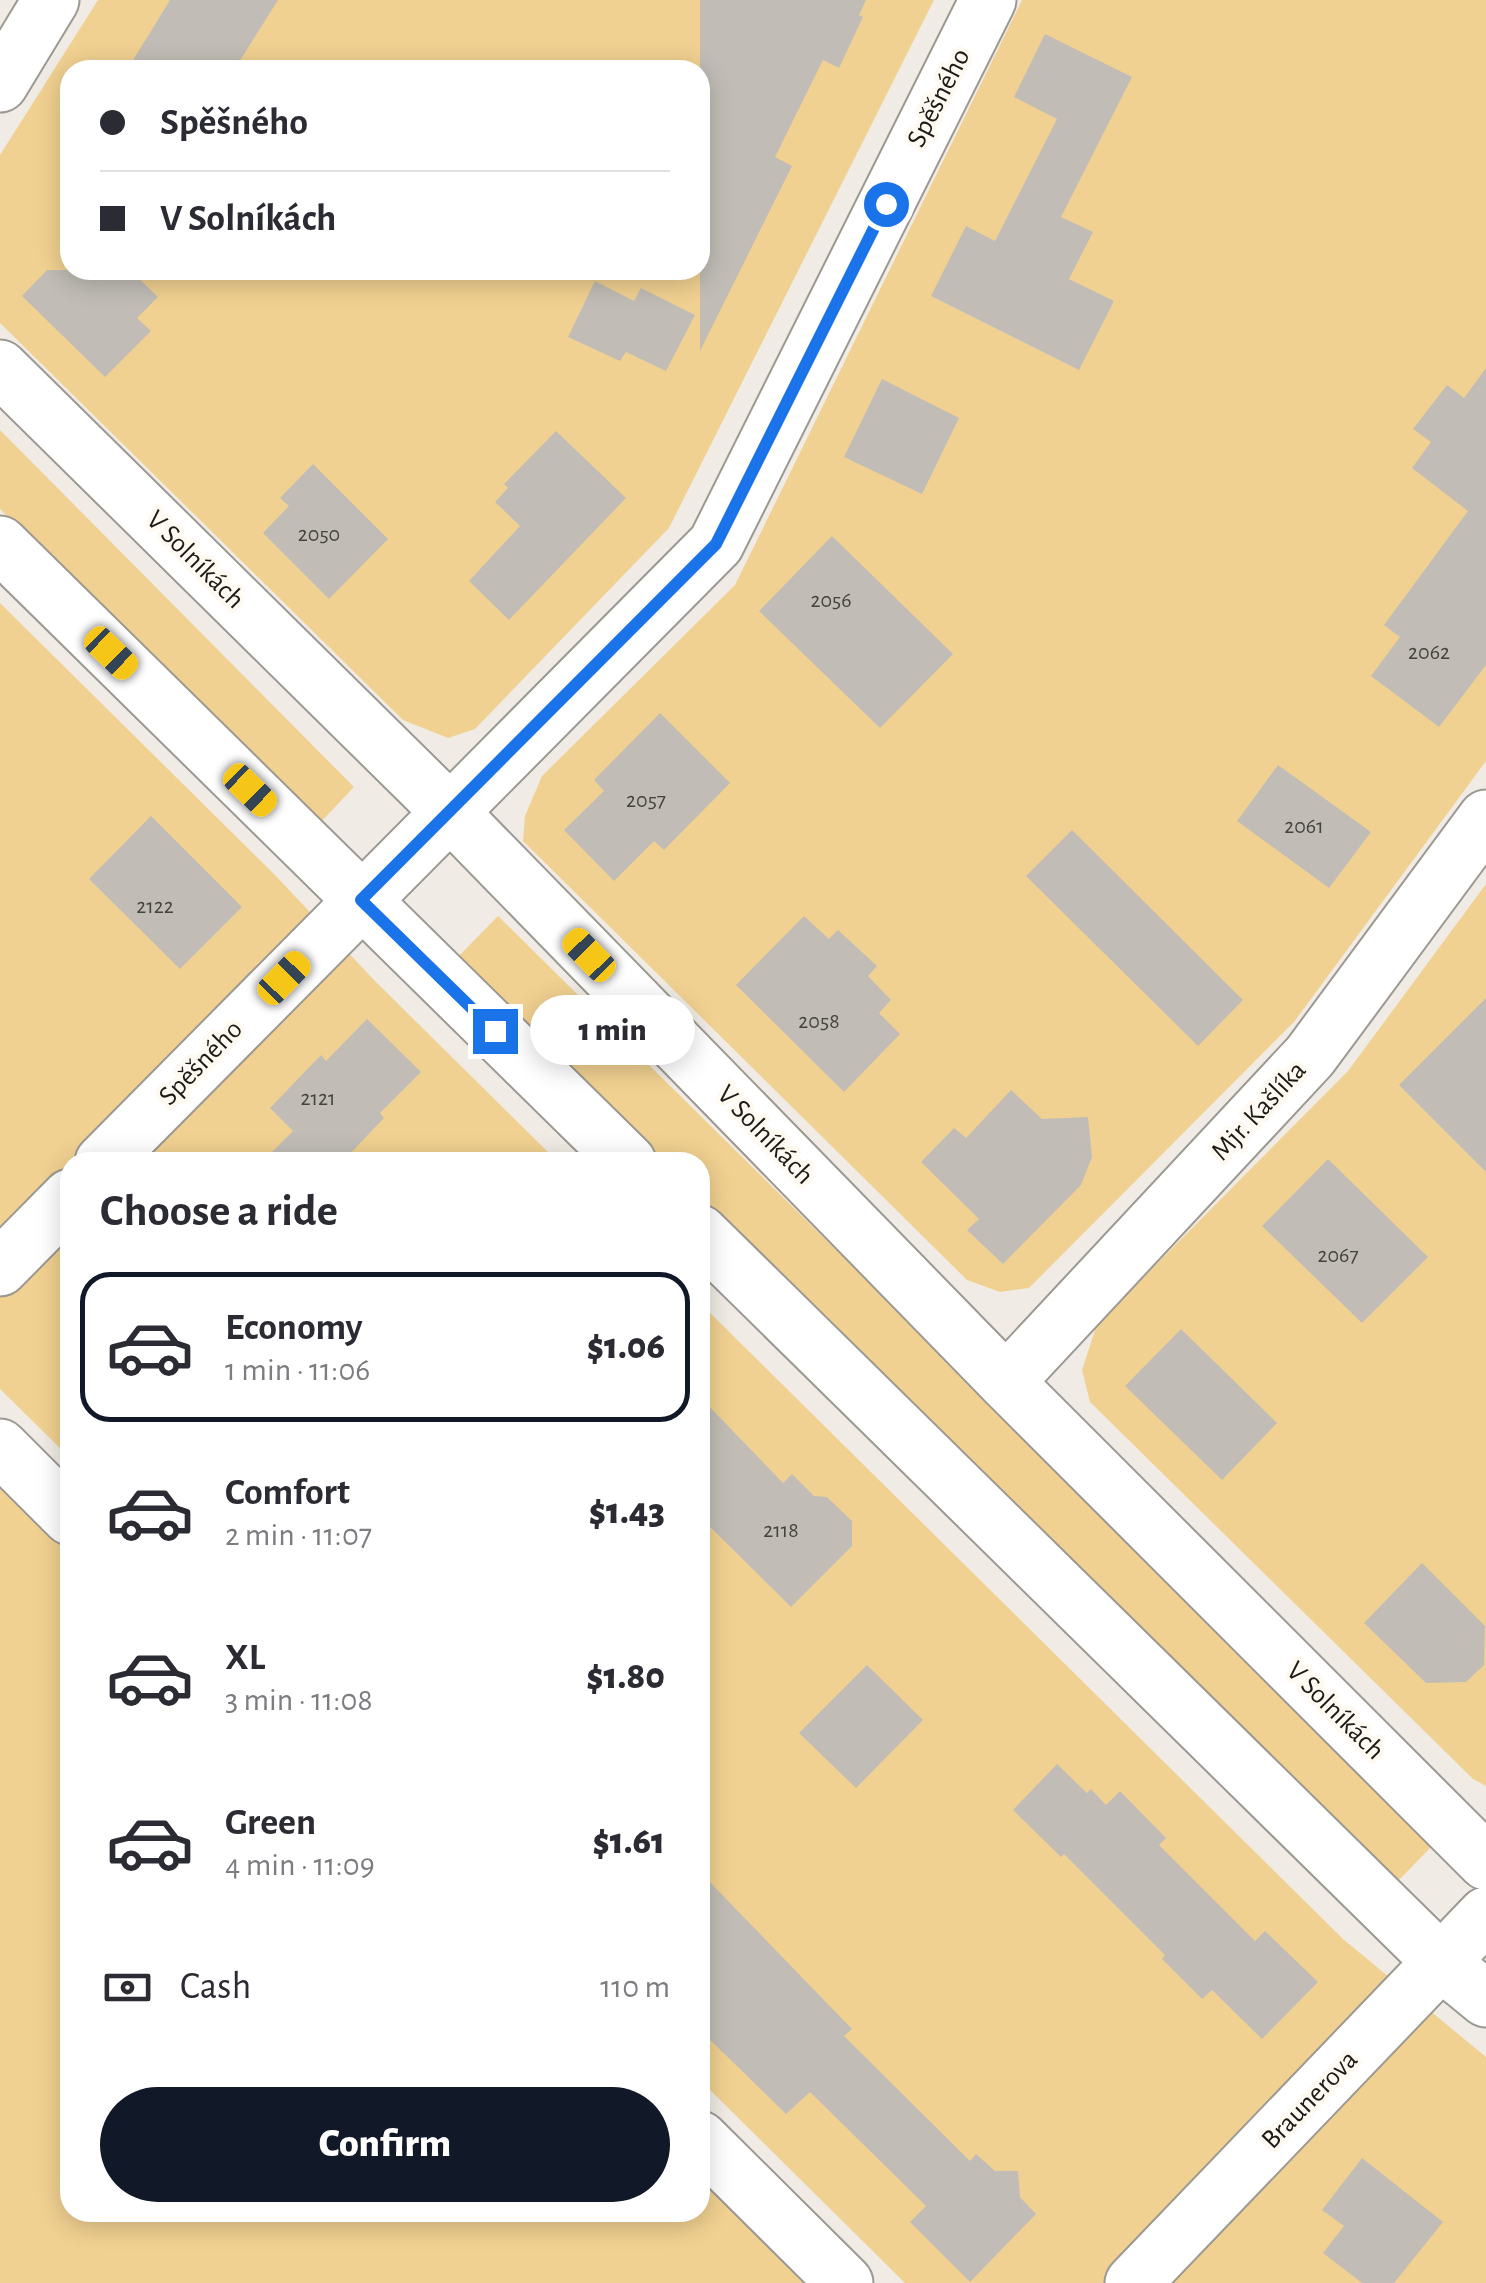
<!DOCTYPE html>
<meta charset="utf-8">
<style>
:root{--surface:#fff;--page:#f2f2f3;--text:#2b2b33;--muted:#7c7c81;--line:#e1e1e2;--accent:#111827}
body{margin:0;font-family:"Alegreya Sans",sans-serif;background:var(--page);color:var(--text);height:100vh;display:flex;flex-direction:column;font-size:38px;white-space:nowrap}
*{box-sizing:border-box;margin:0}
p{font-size:32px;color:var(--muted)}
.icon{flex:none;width:55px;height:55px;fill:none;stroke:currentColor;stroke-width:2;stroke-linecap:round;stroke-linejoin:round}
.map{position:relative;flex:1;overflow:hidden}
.sheet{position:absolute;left:60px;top:1152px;width:650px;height:1070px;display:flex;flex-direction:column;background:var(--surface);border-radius:30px;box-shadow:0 5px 25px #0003}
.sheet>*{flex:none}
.top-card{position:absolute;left:60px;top:60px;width:650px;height:220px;border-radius:30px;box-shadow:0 5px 25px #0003;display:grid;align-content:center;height:220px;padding:0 40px;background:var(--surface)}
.end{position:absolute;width:45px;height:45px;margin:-22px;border:12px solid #1a73e8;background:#fff;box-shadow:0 0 0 5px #fff}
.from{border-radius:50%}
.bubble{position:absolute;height:70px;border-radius:35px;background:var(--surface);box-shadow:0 5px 25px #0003;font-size:32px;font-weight:800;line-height:70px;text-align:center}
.car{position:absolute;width:30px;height:60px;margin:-30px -15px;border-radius:12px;box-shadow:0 0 8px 2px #0007;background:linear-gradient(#f5c518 24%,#345 0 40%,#f5c518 0 76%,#345 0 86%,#f5c518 0)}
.top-card b{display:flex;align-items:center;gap:35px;height:95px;font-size:38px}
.top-card b+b{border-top:2px solid var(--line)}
.top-card i{width:25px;height:25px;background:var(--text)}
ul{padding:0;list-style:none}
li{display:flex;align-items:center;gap:30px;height:150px;margin:0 20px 15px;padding:0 20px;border:5px solid transparent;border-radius:30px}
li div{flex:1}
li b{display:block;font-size:38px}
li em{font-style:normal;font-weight:800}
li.selected{border-color:var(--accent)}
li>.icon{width:90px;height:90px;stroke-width:1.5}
h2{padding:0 40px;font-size:45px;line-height:120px}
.pay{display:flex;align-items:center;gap:25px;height:110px;padding:0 40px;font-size:38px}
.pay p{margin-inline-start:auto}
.button{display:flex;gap:20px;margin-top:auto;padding:20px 40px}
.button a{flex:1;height:115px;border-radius:60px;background:var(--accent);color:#fff;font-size:40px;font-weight:800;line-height:115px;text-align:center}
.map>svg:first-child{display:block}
.green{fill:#f1d191;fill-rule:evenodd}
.building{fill:#c1bdb6}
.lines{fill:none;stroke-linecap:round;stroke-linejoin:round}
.minor-casing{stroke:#9c9992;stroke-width:59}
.minor{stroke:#fff;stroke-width:55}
.route{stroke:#1a73e8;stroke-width:12}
.labels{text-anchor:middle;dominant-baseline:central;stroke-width:9;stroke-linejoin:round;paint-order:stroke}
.number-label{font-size:22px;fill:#44433f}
.street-label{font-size:28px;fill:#1b1a17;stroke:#fefaf2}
</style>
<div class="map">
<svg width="1486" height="2283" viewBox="0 0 1486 2283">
<rect width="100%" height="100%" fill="#f0ece5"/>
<!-- green -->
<g class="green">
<path d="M98,0H934L669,528L475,729L448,738L403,720L0,323V155ZM70,70H700V270H70Z"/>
<polygon points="1022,0 1486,0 1486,761 1294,1022 1029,1288 1000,1292 967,1280 523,841 525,816 542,776 735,585"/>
<polygon points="0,430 354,787 317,826 0,509"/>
<polygon points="0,603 273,873 375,981 558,1162 70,1162 70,1458 0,1389"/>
<polygon points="1486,884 1486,1786 1473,1779 1090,1402 1082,1370 1097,1324 1348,1071"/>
<polygon points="498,916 1436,1842 1397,1882 700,1198 700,1162 664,1162 456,959"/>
<polygon points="700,1303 1343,1939 1486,2057 1486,2283 905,2283 700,2080"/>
<polygon points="0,1460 70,1532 70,2212 700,2212 700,2181 709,2190 744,2192 836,2283 0,2283"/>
</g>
<!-- building -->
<g class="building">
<polygon points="170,0 278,0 234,70 127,70"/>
<polygon points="700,0 866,0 859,15 863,17 839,68 823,60 775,157 792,166 700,351"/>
<polygon points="1045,34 1132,77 1061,217 1093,232 1069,279 1114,301 1079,370 931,296 966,226 995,241 1057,119 1014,97"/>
<polygon points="47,270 130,270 158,297 137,318 151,331 105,377 22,296"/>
<polygon points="595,281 634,301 641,288 695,315 666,371 626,352 620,361 568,337"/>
<polygon points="1486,368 1486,665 1439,727 1371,676 1400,637 1384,625 1468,511 1412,468 1431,442 1413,429 1447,385 1464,398"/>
<polygon points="882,379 959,418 922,494 844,457"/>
<polygon points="556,431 626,498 509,620 469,581 520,526 495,502 508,488 504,484"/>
<polygon points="313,464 388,539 329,599 263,533 289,506 280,498"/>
<polygon points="832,536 953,654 880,728 759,611"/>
<polygon points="660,713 730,783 664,850 654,841 614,881 564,830 604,791 594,780"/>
<polygon points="1278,765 1371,832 1329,888 1237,821"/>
<polygon points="151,816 242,907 180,969 89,879"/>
<polygon points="1072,830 1243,1000 1198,1046 1026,876"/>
<polygon points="804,916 829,939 838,930 877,966 868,976 891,1000 879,1013 900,1034 844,1092 736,985"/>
<polygon points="1486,998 1486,1172 1399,1085"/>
<polygon points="367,1019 421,1072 380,1113 384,1118 342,1162 262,1162 293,1131 270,1108 321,1055 326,1061"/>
<polygon points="1011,1090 1042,1119 1088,1117 1092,1157 1081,1185 1003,1264 967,1230 979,1219 921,1162 954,1128 966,1138"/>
<polygon points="1328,1159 1428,1257 1362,1323 1262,1226"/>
<polygon points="1181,1329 1277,1423 1222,1480 1125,1386"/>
<polygon points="700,1397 783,1483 792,1474 814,1496 827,1497 852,1521 852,1546 791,1607 700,1517"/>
<polygon points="1422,1563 1485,1626 1484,1665 1466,1682 1426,1683 1364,1623"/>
<polygon points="867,1665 923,1720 856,1788 799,1733"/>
<polygon points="1057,1764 1087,1793 1091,1789 1106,1805 1120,1791 1166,1838 1159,1845 1255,1941 1265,1931 1318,1982 1262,2039 1212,1990 1202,1999 1162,1959 1165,1955 1064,1854 1061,1857 1013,1810"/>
<polygon points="700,1872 852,2029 844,2036 970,2161 976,2154 995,2171 1018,2171 1020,2197 1036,2214 970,2282 910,2222 926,2206 810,2092 786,2114 700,2030"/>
<polygon points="1362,2158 1443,2222 1394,2283 1362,2283 1323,2253 1344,2226 1322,2210"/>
</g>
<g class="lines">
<defs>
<g id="minor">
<polyline points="0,84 51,0"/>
<polyline points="0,368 450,812 1006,1382 1486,1862"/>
<polyline points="0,544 628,1162"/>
<polyline points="103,1162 716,544 988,0"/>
<polyline points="700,1233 1442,1963 1486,1999"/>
<polyline points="0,1268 70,1197"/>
<polyline points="1006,1382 1310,1056 1486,818"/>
<polyline points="0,1447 70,1517"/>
<polyline points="700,2139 845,2283"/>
<polyline points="1133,2283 1486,1915"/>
</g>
</defs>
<!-- minor casing -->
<use href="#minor" class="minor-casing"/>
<!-- minor -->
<use href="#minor" class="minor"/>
</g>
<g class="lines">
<!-- route -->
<polyline class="route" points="495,1031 361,900 716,544 886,204"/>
</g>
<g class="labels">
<!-- number labels -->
<g class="number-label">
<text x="319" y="534">2050</text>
<text x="831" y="600">2056</text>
<text x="1429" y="652">2062</text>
<text x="646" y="800">2057</text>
<text x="1304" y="826">2061</text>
<text x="155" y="906">2122</text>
<text x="819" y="1021">2058</text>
<text x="318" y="1098">2121</text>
<text x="1338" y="1255">2067</text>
<text x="781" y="1530">2118</text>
</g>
<!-- street labels -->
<g class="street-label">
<text transform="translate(939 98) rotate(-63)">Spěšného</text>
<text transform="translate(195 560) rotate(45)">V Solníkách</text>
<text transform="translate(201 1063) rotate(-46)">Spěšného</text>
<text transform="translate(1259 1111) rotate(-47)">Mjr. Kašlíka</text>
<text transform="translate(765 1135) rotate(46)">V Solníkách</text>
<text transform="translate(1335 1711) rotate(45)">V Solníkách</text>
<text transform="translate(1310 2100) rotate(-46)">Braunerova</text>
</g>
</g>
</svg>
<i class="end from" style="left:886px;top:204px"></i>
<i class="end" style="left:495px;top:1031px"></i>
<div class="bubble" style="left:530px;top:995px;width:165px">1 min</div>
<i class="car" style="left:111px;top:653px;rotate:134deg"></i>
<i class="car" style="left:250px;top:790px;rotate:134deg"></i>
<i class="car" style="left:589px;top:955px;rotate:316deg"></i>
<i class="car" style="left:284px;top:978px;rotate:44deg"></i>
<div class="top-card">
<b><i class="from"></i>Spěšného</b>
<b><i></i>V Solníkách</b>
</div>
<section class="sheet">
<h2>Choose a ride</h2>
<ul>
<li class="selected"><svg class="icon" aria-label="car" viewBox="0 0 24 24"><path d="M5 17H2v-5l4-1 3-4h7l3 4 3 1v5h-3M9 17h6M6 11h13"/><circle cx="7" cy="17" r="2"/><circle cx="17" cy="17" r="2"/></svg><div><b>Economy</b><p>1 min · 11:06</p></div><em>$1.06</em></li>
<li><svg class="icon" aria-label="car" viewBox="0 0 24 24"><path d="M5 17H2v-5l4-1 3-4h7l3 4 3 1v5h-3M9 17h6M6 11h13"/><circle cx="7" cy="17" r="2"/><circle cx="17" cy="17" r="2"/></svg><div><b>Comfort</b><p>2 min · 11:07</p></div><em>$1.43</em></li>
<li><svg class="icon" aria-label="car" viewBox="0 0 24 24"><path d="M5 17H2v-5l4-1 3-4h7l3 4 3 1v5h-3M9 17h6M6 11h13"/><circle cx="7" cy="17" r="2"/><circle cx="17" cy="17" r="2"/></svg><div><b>XL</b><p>3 min · 11:08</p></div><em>$1.80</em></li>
<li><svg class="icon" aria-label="car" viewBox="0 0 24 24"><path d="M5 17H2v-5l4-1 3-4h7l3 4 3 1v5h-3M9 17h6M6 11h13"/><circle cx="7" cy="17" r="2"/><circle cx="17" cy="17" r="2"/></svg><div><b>Green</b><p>4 min · 11:09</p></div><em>$1.61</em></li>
</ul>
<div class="pay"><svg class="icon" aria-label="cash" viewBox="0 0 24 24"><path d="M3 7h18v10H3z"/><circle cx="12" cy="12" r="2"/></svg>Cash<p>110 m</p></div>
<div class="button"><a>Confirm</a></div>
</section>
</div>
